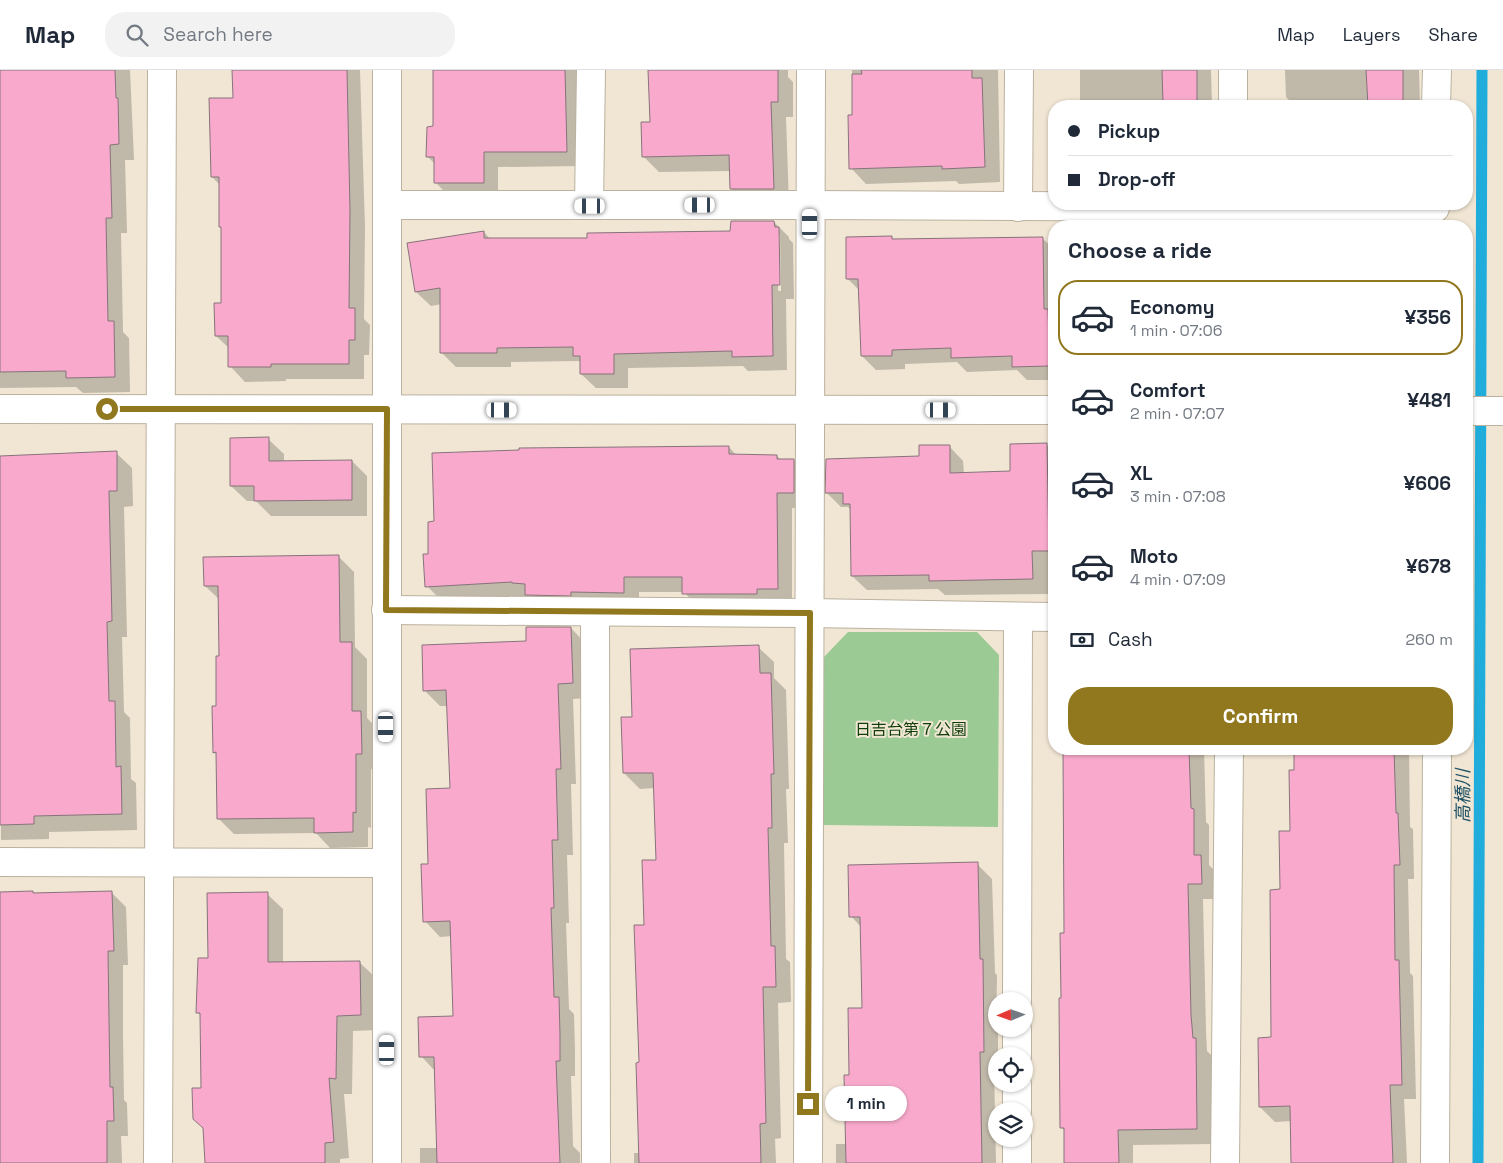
<!DOCTYPE html>
<meta charset="utf-8">
<style>
:root{--surface:#fff;--page:#f2f2f3;--text:#1f2937;--muted:#747a83;--line:#e0e1e3;--accent:#91781e}
body{margin:0;font-family:"Space Grotesk","Noto Sans JP",sans-serif;background:var(--page);color:var(--text);height:100vh;display:flex;flex-direction:column;font-size:19px;white-space:nowrap}
*{box-sizing:border-box;margin:0}
p{font-size:16px;color:var(--muted)}
.icon{flex:none;width:28px;height:28px;fill:none;stroke:currentColor;stroke-width:2;stroke-linecap:round;stroke-linejoin:round}
.map{position:relative;flex:1;overflow:hidden}
.sheet{position:absolute;left:1048px;top:150px;width:425px;height:535px;display:flex;flex-direction:column;background:var(--surface);border-radius:20px;box-shadow:0 1px 4px #0004}
.sheet>*{flex:none}
.top-card{position:absolute;left:1048px;top:30px;width:425px;height:110px;border-radius:20px;box-shadow:0 1px 4px #0004;display:grid;align-content:center;height:110px;padding:0 20px;background:var(--surface)}
.needle{width:32px;rotate:268deg}
.buttons{position:absolute;left:988px;top:922px;display:grid;gap:10px}
.buttons a{display:grid;place-items:center;width:45px;height:45px;border-radius:50%;background:var(--surface);box-shadow:0 1px 4px #0004;font-size:25px}
.end{position:absolute;width:22px;height:22px;margin:-11px;border:6px solid #91781e;background:#fff;box-shadow:0 0 0 2px #fff}
.from{border-radius:50%}
.bubble{position:absolute;height:35px;border-radius:18px;background:var(--surface);box-shadow:0 1px 4px #0004;font-size:16px;font-weight:700;line-height:35px;text-align:center}
.car{position:absolute;width:15px;height:30px;margin:-15px -8px;border-radius:6px;box-shadow:0 0 4px 1px #0007;background:linear-gradient(#fff 24%,#345 0 40%,#fff 0 76%,#345 0 86%,#fff 0)}
.top-card b{display:flex;align-items:center;gap:18px;height:48px;font-size:19px}
.top-card b+b{border-top:1px solid var(--line)}
.top-card i{width:12px;height:12px;background:var(--text)}
ul{padding:0;list-style:none}
li{display:flex;align-items:center;gap:15px;height:75px;margin:0 10px 8px;padding:0 10px;border:2px solid transparent;border-radius:20px}
li div{flex:1}
li b{display:block;font-size:19px}
li em{font-style:normal;font-weight:700}
li.active{border-color:var(--accent)}
li>.icon{width:45px;height:45px;stroke-width:1.5}
h2{padding:0 20px;font-size:22px;line-height:60px}
.pay{display:flex;align-items:center;gap:12px;height:55px;padding:0 20px;font-size:19px}
.pay p{margin-inline-start:auto}
.action{display:flex;gap:10px;margin-top:auto;padding:10px 20px}
.action a{flex:1;height:58px;border-radius:20px;background:var(--accent);color:#fff;font-size:20px;font-weight:700;line-height:58px;text-align:center}
header{display:flex;align-items:center;gap:30px;box-sizing:border-box;height:70px;padding:0 25px;background:var(--surface);border-bottom:1px solid var(--line)}
header strong{font-size:24px}
nav{display:flex;gap:28px;margin-inline-start:auto;font-size:18px}
.search{width:350px;height:45px;background:var(--page);display:flex;align-items:center;gap:12px;box-sizing:border-box;padding:0 18px;border-radius:20px;color:var(--muted);font-size:19px}
.map>svg:first-child{display:block}
.green{fill:#9bca95}
.shadow{fill:#0003;fill-rule:evenodd}
.lines{fill:none;stroke-linecap:round;stroke-linejoin:round}
.stream{stroke:#20addb;stroke-width:11}
.building{fill:#f9aacc;stroke:#87737b}
.minor-casing{stroke:#bbb19f;stroke-width:30}
.minor{stroke:#fff;stroke-width:28}
.route{stroke:#91781e;stroke-width:6}
.labels{text-anchor:middle;dominant-baseline:central;stroke-width:4;stroke-linejoin:round;paint-order:stroke}
.park-label{font-size:16px;fill:#103f0a;stroke:#f1e6d4}
.water-label{font-size:18px;font-style:italic;fill:#1d5064;stroke:#f1e6d4}
</style>
<header>
<strong>Map</strong>
<div class="search"><svg class="icon" aria-label="search" viewBox="0 0 24 24"><circle cx="10" cy="10" r="6"/><path d="M15 15l6 6"/></svg>Search here</div>
<nav><a>Map</a><a>Layers</a><a>Share</a></nav>
</header>
<div class="map">
<svg width="1503" height="1093" viewBox="0 0 1503 1093">
<rect width="100%" height="100%" fill="#f1e6d4"/>
<!-- green -->
<polygon class="green" points="848,562 977,562 999,585 998,757 823,755 824,587"/>
<!-- shadow -->
<g class="shadow">
<polygon points="0,0 130,0 134,90 125,90 127,163 121,163 123,262 129,268 130,322 83,323 76,317 0,318"/>
<polygon points="234,0 360,0 365,157 364,249 370,255 369,285 364,285 364,309 286,309 286,311 245,312 230,296 230,279 216,266 222,234 222,159 220,157 220,115 212,107 235,29"/>
<polygon points="434,0 580,0 582,96 498,97 498,127 451,128 435,112 435,94 428,87 434,58"/>
<polygon points="649,0 788,0 788,7 793,12 793,47 786,47 789,135 747,135 731,119 731,101 659,102 643,86 651,53"/>
<polygon points="852,0 998,0 1000,112 959,114 956,111 866,114 851,98 853,47"/>
<polygon points="1080,0 1211,0 1212,36 1080,36"/>
<polygon points="1285,0 1419,0 1420,35 1295,36 1286,27"/>
<path d="M774,152L789,167V169L793,173L794,229H786L787,300L748,301L743,296L628,298V318H596L581,304V293L579,291L511,292V297H456L441,282L442,234L431,236L416,222L484,162L491,170L588,169L732,162ZM778,165H780L781,221H778Z"/>
<polygon points="891,167 895,170 1042,168 1054,179 1054,310 1027,310 1017,300 967,302 957,292 905,294 905,299 876,300 862,286 860,221 848,209"/>
<polygon points="268,369 284,384 284,392 352,391 367,406 367,446 271,446 256,431 247,431 231,416"/>
<polygon points="1046,375 1051,379 1054,379 1054,524 945,525 938,519 867,520 852,506 851,440 848,437 841,437 827,423 949,376 963,391 964,404 1011,402"/>
<polygon points="729,377 737,386 777,386 781,390 794,390 809,405 809,438 792,438 792,534 699,538 684,522 639,522 639,538 442,531 427,516"/>
<polygon points="116,383 132,398 133,436 124,437 127,567 122,567 124,642 130,648 131,709 136,713 137,760 49,762 49,769 1,770 0,387"/>
<polygon points="339,487 354,502 355,577 367,589 367,648 377,658 377,699 371,699 371,758 368,757 368,777 330,778 316,763 234,764 218,748 217,685 214,682 220,587 220,530 205,516"/>
<polygon points="571,558 586,574 588,628 573,629 576,714 571,714 573,785 567,785 569,853 566,853 569,939 574,944 575,981 575,1006 571,1006 573,1076 580,1083 580,1093 420,1093 420,1078 438,1078 435,1001 421,986 455,947 452,866 440,867 425,851 429,795 451,719 448,636 440,636 425,621 527,572"/>
<polygon points="758,577 774,592 774,608 786,620 789,719 786,719 788,773 784,773 786,889 790,892 791,932 778,933 781,1068 775,1069 776,1093 634,1093 634,1083 639,1083 639,1070 640,994 645,856 658,791 655,718 640,719 624,703 633,648"/>
<polygon points="1064,679 1204,679 1206,752 1209,755 1209,795 1216,802 1217,829 1203,829 1206,961 1207,981 1211,985 1212,1074 1133,1075 1133,1093 1065,1093 1065,1061 1061,1057 1062,929 1065,864"/>
<polygon points="1295,679 1409,679 1410,757 1413,759 1414,809 1408,809 1410,903 1413,906 1416,1029 1404,1029 1407,1093 1292,1093 1292,1051 1275,1052 1260,1037 1272,969 1281,820 1292,762 1296,701"/>
<polygon points="977,794 992,809 995,903 997,905 996,959 998,959 998,986 996,986 996,997 994,997 996,1093 836,1093 836,1074 847,1074 850,1006 863,939 861,857 851,846"/>
<polygon points="33,822 35,824 111,822 126,837 128,895 123,895 123,966 124,1030 127,1033 128,1066 121,1066 122,1093 0,1093 0,823"/>
<polygon points="267,824 283,839 283,893 359,892 375,907 376,960 353,961 352,1024 344,1024 349,1088 340,1089 340,1093 206,1093 201,946 198,943 209,889"/>
</g>
<g class="lines">
<!-- stream -->
<polyline class="stream" points="1478,1093 1482,0"/>
</g>
<!-- building -->
<g class="building">
<polygon points="0,0 115,0 116,28 118,28 119,74 110,75 112,148 106,148 108,251 114,251 115,307 66,308 66,301 0,302"/>
<polygon points="232,0 347,0 350,141 349,238 355,238 355,270 349,270 349,294 271,294 271,297 228,297 228,266 215,266 214,233 221,233 221,157 219,157 219,107 211,107 209,28 233,28"/>
<polygon points="433,0 565,0 567,82 484,82 484,113 434,113 434,87 426,87 427,57 433,56"/>
<polygon points="648,0 778,0 778,32 771,32 774,119 730,119 729,85 642,87 641,52 650,52"/>
<polygon points="861,0 972,0 972,8 982,8 985,97 942,99 942,96 849,99 848,45 852,45 852,4 862,4"/>
<polygon points="1162,0 1197,0 1197,32 1163,33"/>
<polygon points="1366,0 1403,0 1403,36 1368,36"/>
<polygon points="731,151 774,151 775,157 779,157 780,215 772,215 773,286 732,287 732,281 614,284 614,304 580,304 580,286 573,286 573,277 497,278 497,283 440,283 440,218 415,222 407,173 484,161 484,168 587,168 587,163 730,161"/>
<polygon points="892,166 892,169 1043,167 1044,239 1048,239 1050,296 1012,297 1012,286 951,288 951,278 892,280 892,286 861,286 858,209 846,209 846,167"/>
<polygon points="269,367 269,391 352,390 352,430 254,431 254,416 230,416 230,368"/>
<polygon points="1047,373 1049,481 1032,481 1033,509 929,511 929,505 851,506 850,434 843,434 843,423 825,423 826,389 919,386 919,375 950,375 950,403 1010,401 1010,374"/>
<polygon points="729,376 729,384 777,385 777,389 794,389 794,423 777,423 778,519 757,519 757,524 682,524 682,507 624,507 624,523 571,522 571,526 525,525 525,514 512,513 512,512 425,517 423,484 428,484 428,452 434,451 432,383 519,380 519,378"/>
<polygon points="117,381 117,421 109,421 112,551 107,552 109,631 115,631 116,697 121,696 122,744 34,746 34,754 0,755 0,386"/>
<polygon points="339,485 340,572 352,572 352,641 361,641 362,684 356,684 356,743 353,742 353,762 314,763 314,748 217,749 216,682 213,683 212,636 216,636 216,586 219,586 218,516 204,516 203,487"/>
<polygon points="526,557 571,557 573,613 558,614 561,699 556,699 558,770 552,770 554,838 551,838 554,927 559,927 560,965 560,991 556,991 560,1093 437,1093 434,987 419,987 418,947 453,946 450,851 423,852 421,794 428,794 426,719 450,718 446,620 423,621 422,575 526,571"/>
<polygon points="759,575 760,603 771,603 774,704 771,704 772,758 768,758 771,876 775,876 776,917 763,917 766,1053 760,1054 761,1093 639,1093 636,993 639,992 634,855 644,855 642,790 656,790 653,703 623,703 621,647 632,647 630,579"/>
<polygon points="1063,679 1189,679 1191,738 1194,739 1194,785 1201,785 1202,814 1188,814 1191,945 1193,968 1196,968 1197,1059 1118,1060 1119,1093 1064,1093 1064,1058 1060,1058 1059,928 1061,928 1060,863 1064,863"/>
<polygon points="1294,679 1342,679 1342,680 1394,679 1396,743 1398,743 1400,795 1394,795 1395,890 1399,890 1402,1015 1390,1015 1393,1093 1291,1093 1290,1036 1259,1037 1258,968 1271,967 1270,820 1280,819 1279,761 1290,761 1289,700 1294,700"/>
<polygon points="978,792 980,889 983,889 984,982 980,982 982,1093 846,1093 844,1005 849,1005 848,938 862,938 860,847 849,847 848,795"/>
<polygon points="33,821 33,823 112,821 114,881 108,881 109,950 110,1017 113,1017 114,1051 107,1051 107,1093 0,1093 0,822"/>
<polygon points="268,822 268,892 360,891 361,945 337,946 336,1009 329,1008 334,1072 325,1073 325,1093 205,1093 203,1058 193,1049 192,1018 201,1018 200,943 196,943 198,888 208,888 207,823"/>
</g>
<g class="lines">
<defs>
<g id="minor">
<polyline points="1233,36 1233,0"/>
<polyline points="1436,36 1437,0"/>
<polyline points="387,135 810,135 1435,138"/>
<polyline points="589,135 591,0"/>
<polyline points="1018,137 1019,0"/>
<polyline points="0,339 1054,340"/>
<polyline points="1466,341 1503,341"/>
<polyline points="386,540 810,543 1054,547"/>
<polyline points="595,542 596,1093"/>
<polyline points="0,792 386,793"/>
<polyline points="1017,931 1018,547"/>
<polyline points="1017,986 1017,959"/>
<polyline points="1017,1041 1017,1014"/>
<polyline points="158,1093 162,0"/>
<polyline points="387,1093 387,0"/>
<polyline points="808,1093 811,0"/>
<polyline points="1017,1093 1017,1069"/>
<polyline points="1225,1093 1229,679"/>
<polyline points="1435,1093 1437,679"/>
</g>
</defs>
<!-- minor casing -->
<use href="#minor" class="minor-casing"/>
<!-- minor -->
<use href="#minor" class="minor"/>
</g>
<g class="lines">
<!-- route -->
<polyline class="route" points="107,339 387,339 386,540 810,543 808,1034"/>
</g>
<g class="labels">
<!-- park labels -->
<g class="park-label">
<text x="911" y="659">日吉台第７公園</text>
</g>
<!-- water labels -->
<g class="water-label">
<text transform="translate(1462 726) rotate(-90)">高橋川</text>
</g>
</g>
</svg>
<div class="buttons">
<a><svg class="needle" viewBox="-14 -14 28 28"><path d="M0-13l5 13h-10z" fill="#e53935"/><path d="M0 13l5-13h-10z" fill="#747a83"/></svg></a>
<a><svg class="icon" aria-label="locate" viewBox="0 0 24 24"><circle cx="12" cy="12" r="6"/><path d="M12 2v4M12 18v4M2 12h4M18 12h4"/></svg></a>
<a><svg class="icon" aria-label="layers" viewBox="0 0 24 24"><path d="M12 4l9 5-9 5-9-5zM3 14l9 5 9-5"/></svg></a>
</div>
<i class="end from" style="left:107px;top:339px"></i>
<i class="end" style="left:808px;top:1034px"></i>
<div class="bubble" style="left:825px;top:1016px;width:82px">1 min</div>
<i class="car" style="left:700px;top:135px;rotate:270deg"></i>
<i class="car" style="left:590px;top:136px;rotate:270deg"></i>
<i class="car" style="left:810px;top:154px;rotate:0deg"></i>
<i class="car" style="left:502px;top:340px;rotate:90deg"></i>
<i class="car" style="left:941px;top:340px;rotate:90deg"></i>
<i class="car" style="left:386px;top:657px;rotate:180deg"></i>
<i class="car" style="left:387px;top:980px;rotate:0deg"></i>
<div class="top-card">
<b><i class="from"></i>Pickup</b>
<b><i></i>Drop-off</b>
</div>
<section class="sheet">
<h2>Choose a ride</h2>
<ul>
<li class="active"><svg class="icon" aria-label="car" viewBox="0 0 24 24"><path d="M5 17H2v-5l4-1 3-4h7l3 4 3 1v5h-3M9 17h6M6 11h13"/><circle cx="7" cy="17" r="2"/><circle cx="17" cy="17" r="2"/></svg><div><b>Economy</b><p>1 min · 07:06</p></div><em>¥356</em></li>
<li><svg class="icon" aria-label="car" viewBox="0 0 24 24"><path d="M5 17H2v-5l4-1 3-4h7l3 4 3 1v5h-3M9 17h6M6 11h13"/><circle cx="7" cy="17" r="2"/><circle cx="17" cy="17" r="2"/></svg><div><b>Comfort</b><p>2 min · 07:07</p></div><em>¥481</em></li>
<li><svg class="icon" aria-label="car" viewBox="0 0 24 24"><path d="M5 17H2v-5l4-1 3-4h7l3 4 3 1v5h-3M9 17h6M6 11h13"/><circle cx="7" cy="17" r="2"/><circle cx="17" cy="17" r="2"/></svg><div><b>XL</b><p>3 min · 07:08</p></div><em>¥606</em></li>
<li><svg class="icon" aria-label="car" viewBox="0 0 24 24"><path d="M5 17H2v-5l4-1 3-4h7l3 4 3 1v5h-3M9 17h6M6 11h13"/><circle cx="7" cy="17" r="2"/><circle cx="17" cy="17" r="2"/></svg><div><b>Moto</b><p>4 min · 07:09</p></div><em>¥678</em></li>
</ul>
<div class="pay"><svg class="icon" aria-label="cash" viewBox="0 0 24 24"><path d="M3 7h18v10H3z"/><circle cx="12" cy="12" r="2"/></svg>Cash<p>260 m</p></div>
<div class="action"><a>Confirm</a></div>
</section>
</div>
